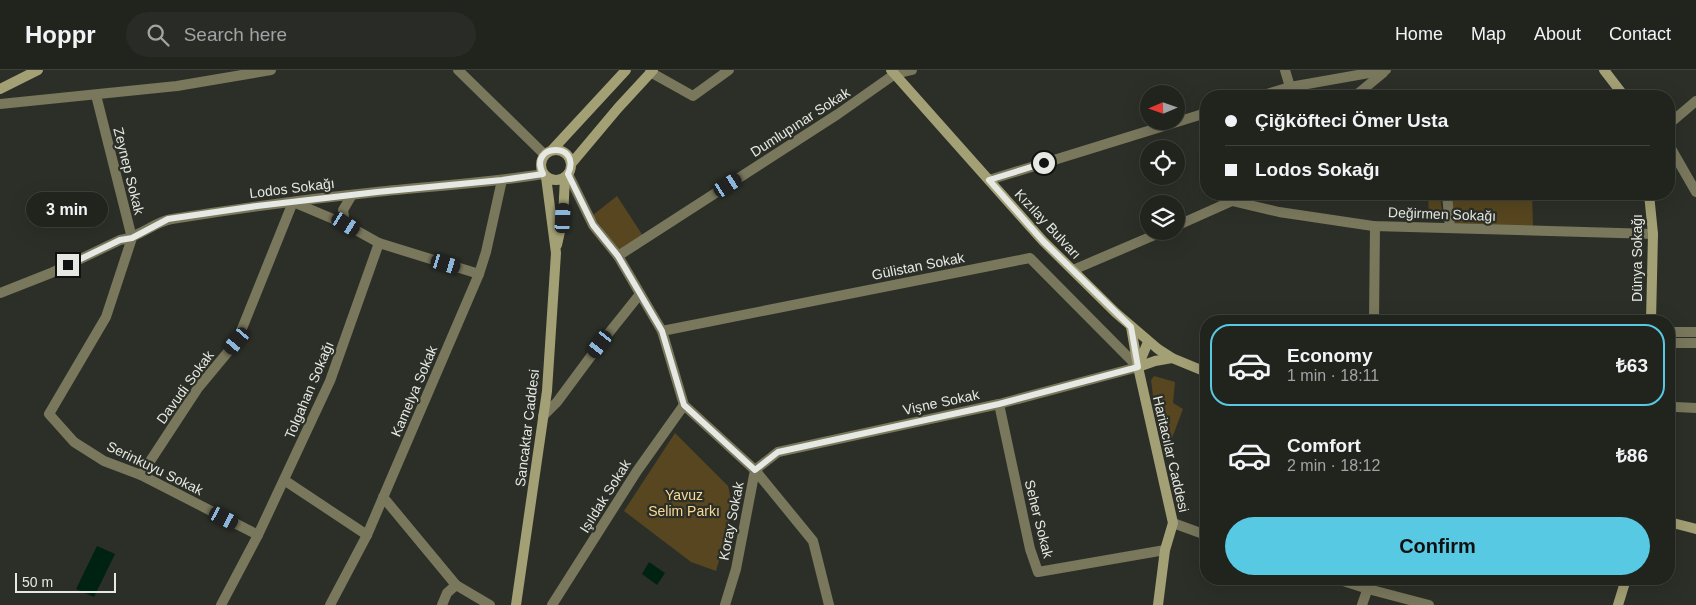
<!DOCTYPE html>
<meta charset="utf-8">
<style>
:root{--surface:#21231d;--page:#292b26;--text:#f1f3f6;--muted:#a2a4a4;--line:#3e403b;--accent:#57c9e2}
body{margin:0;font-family:Arial,sans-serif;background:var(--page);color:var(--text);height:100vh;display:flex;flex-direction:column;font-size:19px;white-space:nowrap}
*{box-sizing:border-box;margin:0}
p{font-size:16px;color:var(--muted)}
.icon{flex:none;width:28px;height:28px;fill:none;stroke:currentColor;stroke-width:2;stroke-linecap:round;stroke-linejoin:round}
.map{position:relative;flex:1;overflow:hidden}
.drawer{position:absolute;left:1200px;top:245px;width:475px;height:270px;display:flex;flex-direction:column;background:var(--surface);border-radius:20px;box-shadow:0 5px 20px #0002,0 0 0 1px var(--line)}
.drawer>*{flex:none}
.top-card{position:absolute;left:1200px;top:20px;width:475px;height:110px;border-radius:20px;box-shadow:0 5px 20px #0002,0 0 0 1px var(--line);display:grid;align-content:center;height:110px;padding:0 25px;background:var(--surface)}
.needle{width:32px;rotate:268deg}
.fabs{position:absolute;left:1140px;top:15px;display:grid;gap:10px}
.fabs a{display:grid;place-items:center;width:45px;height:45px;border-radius:50%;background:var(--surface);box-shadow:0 5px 20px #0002,0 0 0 1px var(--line);font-size:25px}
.scale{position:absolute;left:15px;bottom:12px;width:101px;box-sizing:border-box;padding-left:5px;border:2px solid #e6e8e3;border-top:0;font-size:14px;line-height:18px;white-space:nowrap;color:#e6e8e3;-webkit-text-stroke:4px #2c2f27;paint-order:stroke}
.end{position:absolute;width:22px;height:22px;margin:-11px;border:6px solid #e6e8e3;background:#111;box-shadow:0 0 0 2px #111}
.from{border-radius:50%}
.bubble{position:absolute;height:35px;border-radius:18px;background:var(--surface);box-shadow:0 5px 20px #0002,0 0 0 1px var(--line);font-size:16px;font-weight:700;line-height:35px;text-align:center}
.car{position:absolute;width:15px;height:30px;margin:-15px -8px;border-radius:6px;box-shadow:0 0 4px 1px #0007;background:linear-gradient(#222 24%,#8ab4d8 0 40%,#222 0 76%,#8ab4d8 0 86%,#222 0)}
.top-card b{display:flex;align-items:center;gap:18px;height:48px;font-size:19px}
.top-card b+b{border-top:1px solid var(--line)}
.top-card i{width:12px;height:12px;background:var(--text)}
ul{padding:9px 0 0;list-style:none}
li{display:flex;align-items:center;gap:15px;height:82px;margin:0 10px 8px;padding:0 15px;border:2px solid transparent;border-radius:20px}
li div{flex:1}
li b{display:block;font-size:19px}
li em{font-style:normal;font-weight:700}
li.selected{border-color:var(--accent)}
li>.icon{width:45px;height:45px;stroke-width:1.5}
.primary-button{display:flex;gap:10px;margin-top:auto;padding:10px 25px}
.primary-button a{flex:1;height:58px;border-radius:30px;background:var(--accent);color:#111;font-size:20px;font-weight:700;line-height:58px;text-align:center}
header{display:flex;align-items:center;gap:30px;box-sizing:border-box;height:70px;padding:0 25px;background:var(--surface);border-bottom:1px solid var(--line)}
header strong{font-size:24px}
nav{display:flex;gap:28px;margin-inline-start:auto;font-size:18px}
.search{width:350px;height:45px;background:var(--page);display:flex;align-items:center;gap:12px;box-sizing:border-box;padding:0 18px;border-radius:28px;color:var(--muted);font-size:19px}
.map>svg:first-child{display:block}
.green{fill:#57461f}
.water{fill:#002212}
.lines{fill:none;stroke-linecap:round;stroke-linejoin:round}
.street{stroke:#79775c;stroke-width:10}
.secondary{stroke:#a3a075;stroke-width:10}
.route{stroke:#e6e8e3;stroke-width:6}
.labels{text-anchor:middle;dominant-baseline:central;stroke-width:4.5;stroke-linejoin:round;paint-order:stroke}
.street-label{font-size:14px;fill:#e6e8e3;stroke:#2c2f27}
.park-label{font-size:14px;fill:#fada95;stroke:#2c2f27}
</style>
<header>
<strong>Hoppr</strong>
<div class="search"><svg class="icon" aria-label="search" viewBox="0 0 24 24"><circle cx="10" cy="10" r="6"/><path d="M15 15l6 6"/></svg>Search here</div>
<nav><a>Home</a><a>Map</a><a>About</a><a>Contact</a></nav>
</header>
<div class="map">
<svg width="1696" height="535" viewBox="0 0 1696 535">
<rect width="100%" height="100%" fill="#2c2f27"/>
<!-- green -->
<g class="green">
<polygon points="1428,124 1440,127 1443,146 1429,147"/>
<polygon points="1451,124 1532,124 1533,157 1454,154"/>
<polygon points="617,126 643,166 619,182 593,145"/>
<polygon points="1154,306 1175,312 1173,333 1183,339 1166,384 1154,334 1151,310"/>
<path d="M675,363L728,416C736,445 723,474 716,501L691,492L624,441Z"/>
</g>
<!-- water -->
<g class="water">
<polygon points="97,476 115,484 94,527 76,519"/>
<polygon points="649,492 665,503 657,515 642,504"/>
</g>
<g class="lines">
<!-- street -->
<g class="street">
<polyline points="458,0 544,84"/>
<polyline points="1285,0 1290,17"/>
<polyline points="650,2 693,26 729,0"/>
<polyline points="96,25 132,168 106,247 49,344 74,372 104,391 141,405 258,465"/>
<polyline points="1260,26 1290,17 1386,0"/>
<polyline points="1355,26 1383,3"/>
<polyline points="0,34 177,16 271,0"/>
<polyline points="1669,54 1696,31"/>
<polyline points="1669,75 1696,122"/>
<polyline points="568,104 593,155 618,186 662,261 684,335 755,400 813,471 829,535"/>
<polyline points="989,110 1206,43"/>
<polyline points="1447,124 1450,158"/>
<polyline points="1232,131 1279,142 1373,156 1653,164"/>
<polyline points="1176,156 1232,131 1240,124"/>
<polyline points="379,173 479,204"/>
<polyline points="618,186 838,44 895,4 912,0"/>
<polyline points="1073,200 1164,161"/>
<path d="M0,223L51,203L120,170C141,167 155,151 172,149C240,138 308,129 376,122C432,116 488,113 543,104"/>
<polyline points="1374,251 1375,156"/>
<polyline points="662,261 1030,188 1138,297 999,334 778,382 755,400 736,499 725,535"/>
<polyline points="1669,262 1696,262"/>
<polyline points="1669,273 1696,273"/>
<polyline points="999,334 1030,479 1038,502 1165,480"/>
<polyline points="1676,337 1696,338"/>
<polyline points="543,346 557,332 600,274 640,224"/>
<polyline points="141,405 198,318 237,271 293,132 345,154"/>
<polyline points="284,410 367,465"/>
<polyline points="383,427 456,515"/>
<polyline points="1173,453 1206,465"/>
<polyline points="1337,509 1368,519 1429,535"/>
<polyline points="221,535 258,465 330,311 379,173 345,154 343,140 352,125"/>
<polyline points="330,535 367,465 479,204 486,182 502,110"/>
<polyline points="442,535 447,523 456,515 490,535"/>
<polyline points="552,535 637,401 684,335"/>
<polyline points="1362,535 1371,509"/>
</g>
<!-- secondary -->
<g class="secondary">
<polyline points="891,0 1043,171 1116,243 1158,279 1172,288 1206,302"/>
<polyline points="1604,0 1624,26"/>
<polyline points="0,19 38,0"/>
<polyline points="553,79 626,0"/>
<circle cx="556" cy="95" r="15"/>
<polyline points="571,94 618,38 653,0"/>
<polyline points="1649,124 1653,164 1651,251"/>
<polyline points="557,175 563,148 565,107"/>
<polyline points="1131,257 1138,297 1173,453 1165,480 1158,535"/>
<polyline points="1138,296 1148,272"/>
<polyline points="1138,297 1155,291 1172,288"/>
<polyline points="1669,452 1696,459"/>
<polyline points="516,535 547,321 556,183 546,107"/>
<polyline points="1618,535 1626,509"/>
</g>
</g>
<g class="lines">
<!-- route -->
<path class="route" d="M68,195L120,170L132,168L168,149L257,136L377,122L502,110L543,104C527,73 583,71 568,104L593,155L618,186L662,261L684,335L755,400L778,382L999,334L1138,297L1131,257L1043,171L989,110L1044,93"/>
</g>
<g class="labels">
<!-- street labels -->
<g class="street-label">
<text transform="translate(800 52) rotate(-33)">Dumlupınar Sokak</text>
<text transform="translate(129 101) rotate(76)">Zeynep Sokak</text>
<text transform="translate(292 118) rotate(-7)">Lodos Sokağı</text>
<text transform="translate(1442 144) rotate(2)">Değirmen Sokağı</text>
<text transform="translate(1048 154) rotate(47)">Kızılay Bulvarı</text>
<text transform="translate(1637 188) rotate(-90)">Dünya Sokağı</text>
<text transform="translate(918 196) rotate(-11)">Gülistan Sokak</text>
<text transform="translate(185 317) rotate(-54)">Davudi Sokak</text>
<text transform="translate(309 320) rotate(-67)">Tolgahan Sokağı</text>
<text transform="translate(414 321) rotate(-67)">Kamelya Sokak</text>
<text transform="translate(941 332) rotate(-12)">Vişne Sokak</text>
<text transform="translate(527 358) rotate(-83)">Sancaktar Caddesi</text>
<text transform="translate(1171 384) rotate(77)">Haritacılar Caddesi</text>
<text transform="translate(155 398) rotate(26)">Serinkuyu Sokak</text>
<text transform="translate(605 426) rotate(-58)">Işıldak Sokak</text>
<text transform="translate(1039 449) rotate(76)">Seher Sokak</text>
<text transform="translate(731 451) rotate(-79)">Koray Sokak</text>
</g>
<!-- park labels -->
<g class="park-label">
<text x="684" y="425">Yavuz<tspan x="684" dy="16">Selim Parkı</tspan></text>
</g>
</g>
</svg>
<div class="fabs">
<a><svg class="needle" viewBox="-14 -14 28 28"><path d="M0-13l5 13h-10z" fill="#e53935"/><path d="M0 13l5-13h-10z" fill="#a2a4a4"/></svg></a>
<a><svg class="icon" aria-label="locate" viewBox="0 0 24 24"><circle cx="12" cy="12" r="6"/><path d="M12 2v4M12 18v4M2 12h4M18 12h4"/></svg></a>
<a><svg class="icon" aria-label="layers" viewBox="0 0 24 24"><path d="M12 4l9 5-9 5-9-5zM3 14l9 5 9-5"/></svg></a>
</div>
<div class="scale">50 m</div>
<i class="end from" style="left:1044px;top:93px"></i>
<i class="end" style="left:68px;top:195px"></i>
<div class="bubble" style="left:26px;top:122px;width:82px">3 min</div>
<i class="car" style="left:728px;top:115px;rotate:57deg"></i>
<i class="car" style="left:563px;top:148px;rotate:3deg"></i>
<i class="car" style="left:346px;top:154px;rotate:122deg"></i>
<i class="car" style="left:446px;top:194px;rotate:107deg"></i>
<i class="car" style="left:237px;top:271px;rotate:220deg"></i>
<i class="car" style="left:600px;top:274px;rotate:217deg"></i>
<i class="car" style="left:224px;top:448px;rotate:117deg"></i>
<div class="top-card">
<b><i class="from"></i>Çiğköfteci Ömer Usta</b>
<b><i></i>Lodos Sokağı</b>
</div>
<section class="drawer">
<ul>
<li class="selected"><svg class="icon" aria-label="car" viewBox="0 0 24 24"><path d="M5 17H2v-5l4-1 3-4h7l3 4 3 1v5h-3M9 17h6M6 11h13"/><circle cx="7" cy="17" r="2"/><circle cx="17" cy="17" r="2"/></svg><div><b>Economy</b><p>1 min · 18:11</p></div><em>₺63</em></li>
<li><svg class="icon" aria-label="car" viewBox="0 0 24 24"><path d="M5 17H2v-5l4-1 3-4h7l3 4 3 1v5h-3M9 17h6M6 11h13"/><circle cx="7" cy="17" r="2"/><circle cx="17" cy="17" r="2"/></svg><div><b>Comfort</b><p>2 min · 18:12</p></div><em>₺86</em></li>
</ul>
<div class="primary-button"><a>Confirm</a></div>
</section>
</div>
